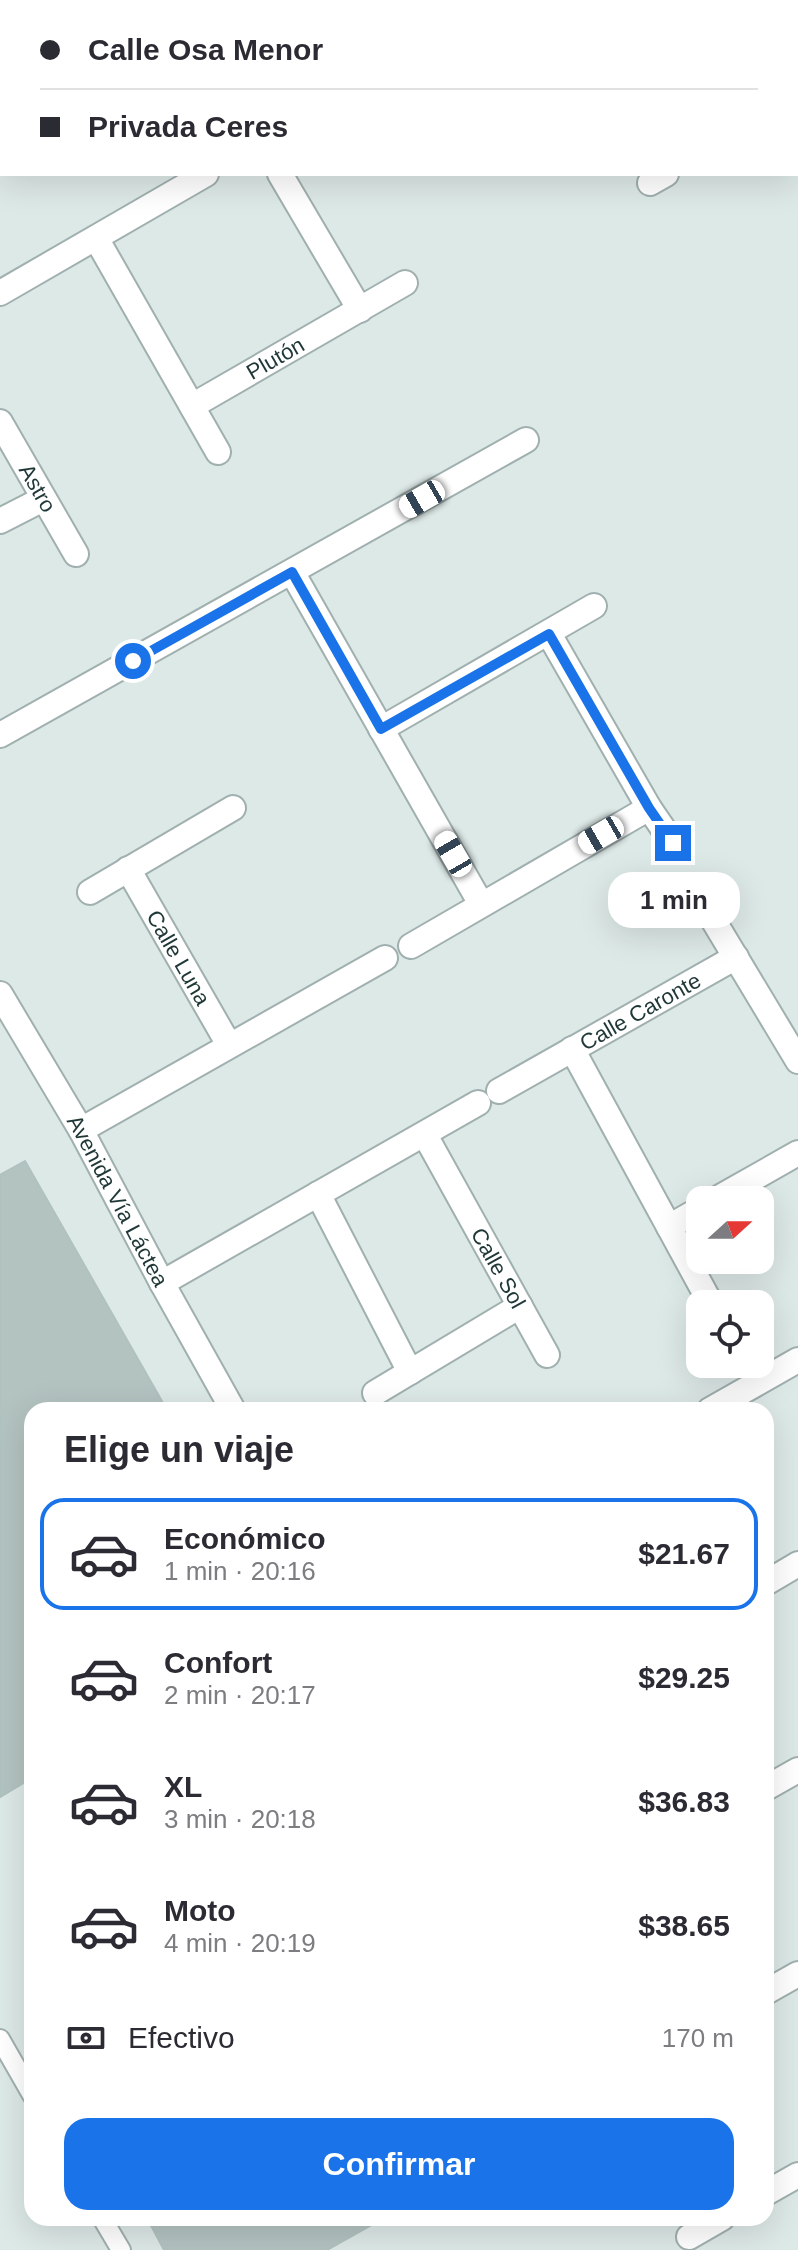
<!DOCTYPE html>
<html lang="es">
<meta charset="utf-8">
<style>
:root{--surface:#fff;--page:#f2f2f3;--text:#2b2b33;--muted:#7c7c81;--line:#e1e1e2;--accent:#1a73e8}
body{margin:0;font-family:Helvetica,sans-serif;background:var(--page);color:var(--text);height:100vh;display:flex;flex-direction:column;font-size:30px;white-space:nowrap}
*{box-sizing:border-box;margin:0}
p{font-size:26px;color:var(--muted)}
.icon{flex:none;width:44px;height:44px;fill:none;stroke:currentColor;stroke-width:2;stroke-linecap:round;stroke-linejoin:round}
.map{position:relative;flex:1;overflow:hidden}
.sheet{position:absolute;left:24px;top:1402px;width:750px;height:824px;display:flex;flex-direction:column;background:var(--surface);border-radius:24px;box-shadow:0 8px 32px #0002}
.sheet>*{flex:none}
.guide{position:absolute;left:0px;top:0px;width:798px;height:176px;box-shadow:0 8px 32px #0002;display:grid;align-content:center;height:176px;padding:0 40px;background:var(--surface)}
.needle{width:52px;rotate:69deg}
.controls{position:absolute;left:686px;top:1186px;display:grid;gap:16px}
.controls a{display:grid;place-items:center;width:88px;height:88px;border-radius:16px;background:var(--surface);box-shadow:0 8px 32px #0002;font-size:40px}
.end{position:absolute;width:36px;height:36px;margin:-18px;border:10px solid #1a73e8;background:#fff;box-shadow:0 0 0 4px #fff}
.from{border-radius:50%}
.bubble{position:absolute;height:56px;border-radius:24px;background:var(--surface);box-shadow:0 8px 32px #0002;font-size:26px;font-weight:700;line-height:56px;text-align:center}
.car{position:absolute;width:24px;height:48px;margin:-24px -12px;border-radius:10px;box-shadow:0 0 6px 2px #0007;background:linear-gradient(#fff 24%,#345 0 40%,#fff 0 76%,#345 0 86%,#fff 0)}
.guide b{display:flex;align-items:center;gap:28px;height:76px;font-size:30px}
.guide b+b{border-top:2px solid var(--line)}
.guide i{width:20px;height:20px;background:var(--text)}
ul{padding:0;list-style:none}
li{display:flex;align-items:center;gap:24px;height:112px;margin:0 16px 12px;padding:0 24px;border:4px solid transparent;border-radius:24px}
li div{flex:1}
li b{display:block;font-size:30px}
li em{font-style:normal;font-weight:700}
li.on{border-color:var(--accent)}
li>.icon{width:72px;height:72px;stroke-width:1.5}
h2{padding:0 40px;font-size:36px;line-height:96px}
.pay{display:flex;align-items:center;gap:20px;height:88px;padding:0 40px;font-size:30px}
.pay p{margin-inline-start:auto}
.cta{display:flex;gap:16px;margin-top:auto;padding:16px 40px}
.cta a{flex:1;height:92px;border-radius:24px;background:var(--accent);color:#fff;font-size:32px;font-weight:700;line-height:92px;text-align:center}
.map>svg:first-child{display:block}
.building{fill:#b3c3c0;stroke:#b0c2bf;stroke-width:2}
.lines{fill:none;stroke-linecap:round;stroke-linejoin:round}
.service-casing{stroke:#a0b0af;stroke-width:22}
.minor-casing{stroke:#a0b0af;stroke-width:28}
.service{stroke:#fff;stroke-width:18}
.minor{stroke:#fff;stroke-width:24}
.route{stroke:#1a73e8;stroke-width:10}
.labels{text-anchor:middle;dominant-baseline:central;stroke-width:6;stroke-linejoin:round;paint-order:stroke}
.street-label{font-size:22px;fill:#1f3837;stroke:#edf6f4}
</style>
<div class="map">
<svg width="798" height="2250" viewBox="0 0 798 2250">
<rect width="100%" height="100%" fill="#dde9e7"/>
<!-- building -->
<g class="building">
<polygon points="25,1161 167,1410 32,1410 32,1778 0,1797 0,1175"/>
<polygon points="147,2218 384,2218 327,2250 164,2250"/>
</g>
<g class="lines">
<defs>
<g id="service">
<polyline points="0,2039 32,2095"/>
<polyline points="102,2218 121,2250"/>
</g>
<g id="minor">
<polyline points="165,2 168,0"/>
<polyline points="605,2 608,0"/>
<polyline points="0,45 2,48"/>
<polyline points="0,95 2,94"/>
<polyline points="796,101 798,100"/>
<polyline points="280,174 360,310"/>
<polyline points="650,183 666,174"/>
<polyline points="96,238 218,452"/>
<polyline points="0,293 206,174"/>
<path id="s1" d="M192,406L405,283"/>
<path id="s2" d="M0,422L76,554"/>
<polyline points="0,521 43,499"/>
<polyline points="292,572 481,904"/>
<polyline points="549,634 649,808 673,843"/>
<polyline points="381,729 594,606"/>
<polyline points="0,735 526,440"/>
<path id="s3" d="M128,869L229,1045"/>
<polyline points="90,892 233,808"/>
<polyline points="712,918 798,1061"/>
<polyline points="411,946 649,808"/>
<path id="s4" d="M0,994L81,1130L162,1283L233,1410"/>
<polyline points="572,1049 711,1304"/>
<path id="s5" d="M499,1091L736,957"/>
<polyline points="81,1130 385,958"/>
<path id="s6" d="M425,1135L547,1355"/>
<polyline points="318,1194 410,1372"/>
<polyline points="715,1200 798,1153"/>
<polyline points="669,1227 700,1209"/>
<polyline points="162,1283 478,1103"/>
<polyline points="375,1393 520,1306"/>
<polyline points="710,1410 798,1360"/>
<polyline points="766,1583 798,1564"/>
<polyline points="766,1788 798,1770"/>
<polyline points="766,1992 798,1974"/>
<polyline points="766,2193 798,2175"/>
<polyline points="689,2237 722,2218"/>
</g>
</defs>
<!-- service casing -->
<use href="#service" class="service-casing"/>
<!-- minor casing -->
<use href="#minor" class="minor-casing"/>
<!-- service -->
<use href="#service" class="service"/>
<!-- minor -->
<use href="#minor" class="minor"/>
</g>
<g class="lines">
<!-- route -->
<polyline class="route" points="133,661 292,572 381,729 549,634 649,808 673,843"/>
</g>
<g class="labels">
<!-- street labels -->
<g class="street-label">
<text stroke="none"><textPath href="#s1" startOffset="96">Plutón</textPath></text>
<text stroke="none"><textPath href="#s2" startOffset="76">Astro</textPath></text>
<text stroke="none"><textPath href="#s3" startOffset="102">Calle Luna</textPath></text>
<text stroke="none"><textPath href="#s5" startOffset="162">Calle Caronte</textPath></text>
<text stroke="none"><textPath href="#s4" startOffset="238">Avenida Vía Láctea</textPath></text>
<text stroke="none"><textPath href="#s6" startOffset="152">Calle Sol</textPath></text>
</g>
</g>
</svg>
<div class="controls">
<a><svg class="needle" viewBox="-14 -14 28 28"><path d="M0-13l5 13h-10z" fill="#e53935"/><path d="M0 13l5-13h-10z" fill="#7c7c81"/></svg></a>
<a><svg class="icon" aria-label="locate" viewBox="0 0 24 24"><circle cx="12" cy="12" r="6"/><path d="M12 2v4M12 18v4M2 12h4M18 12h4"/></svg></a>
</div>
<i class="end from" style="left:133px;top:661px"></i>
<i class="end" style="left:673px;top:843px"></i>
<div class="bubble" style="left:608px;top:872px;width:132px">1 min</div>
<i class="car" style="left:422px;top:499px;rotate:240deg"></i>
<i class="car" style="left:601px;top:835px;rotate:240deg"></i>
<i class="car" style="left:453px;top:854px;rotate:330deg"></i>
<div class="guide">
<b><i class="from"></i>Calle Osa Menor</b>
<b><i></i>Privada Ceres</b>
</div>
<section class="sheet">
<h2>Elige un viaje</h2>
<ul>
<li class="on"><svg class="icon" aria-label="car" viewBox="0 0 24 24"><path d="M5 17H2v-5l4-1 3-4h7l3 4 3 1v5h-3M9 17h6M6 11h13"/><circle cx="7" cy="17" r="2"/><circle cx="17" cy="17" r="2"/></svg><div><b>Económico</b><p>1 min · 20:16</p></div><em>$21.67</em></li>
<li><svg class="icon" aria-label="car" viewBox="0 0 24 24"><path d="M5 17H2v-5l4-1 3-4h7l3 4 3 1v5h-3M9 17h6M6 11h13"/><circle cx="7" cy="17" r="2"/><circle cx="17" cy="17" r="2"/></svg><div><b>Confort</b><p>2 min · 20:17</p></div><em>$29.25</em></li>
<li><svg class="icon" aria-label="car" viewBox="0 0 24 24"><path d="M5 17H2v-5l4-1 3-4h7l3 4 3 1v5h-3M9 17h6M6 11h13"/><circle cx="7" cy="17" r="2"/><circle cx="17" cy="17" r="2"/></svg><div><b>XL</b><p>3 min · 20:18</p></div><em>$36.83</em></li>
<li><svg class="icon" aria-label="car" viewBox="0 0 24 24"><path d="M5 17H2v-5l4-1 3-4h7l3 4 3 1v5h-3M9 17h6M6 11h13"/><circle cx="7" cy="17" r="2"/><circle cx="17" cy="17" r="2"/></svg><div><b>Moto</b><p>4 min · 20:19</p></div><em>$38.65</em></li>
</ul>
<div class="pay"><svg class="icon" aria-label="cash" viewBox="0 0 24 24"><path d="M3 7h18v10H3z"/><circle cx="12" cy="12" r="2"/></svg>Efectivo<p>170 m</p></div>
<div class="cta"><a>Confirmar</a></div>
</section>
</div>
